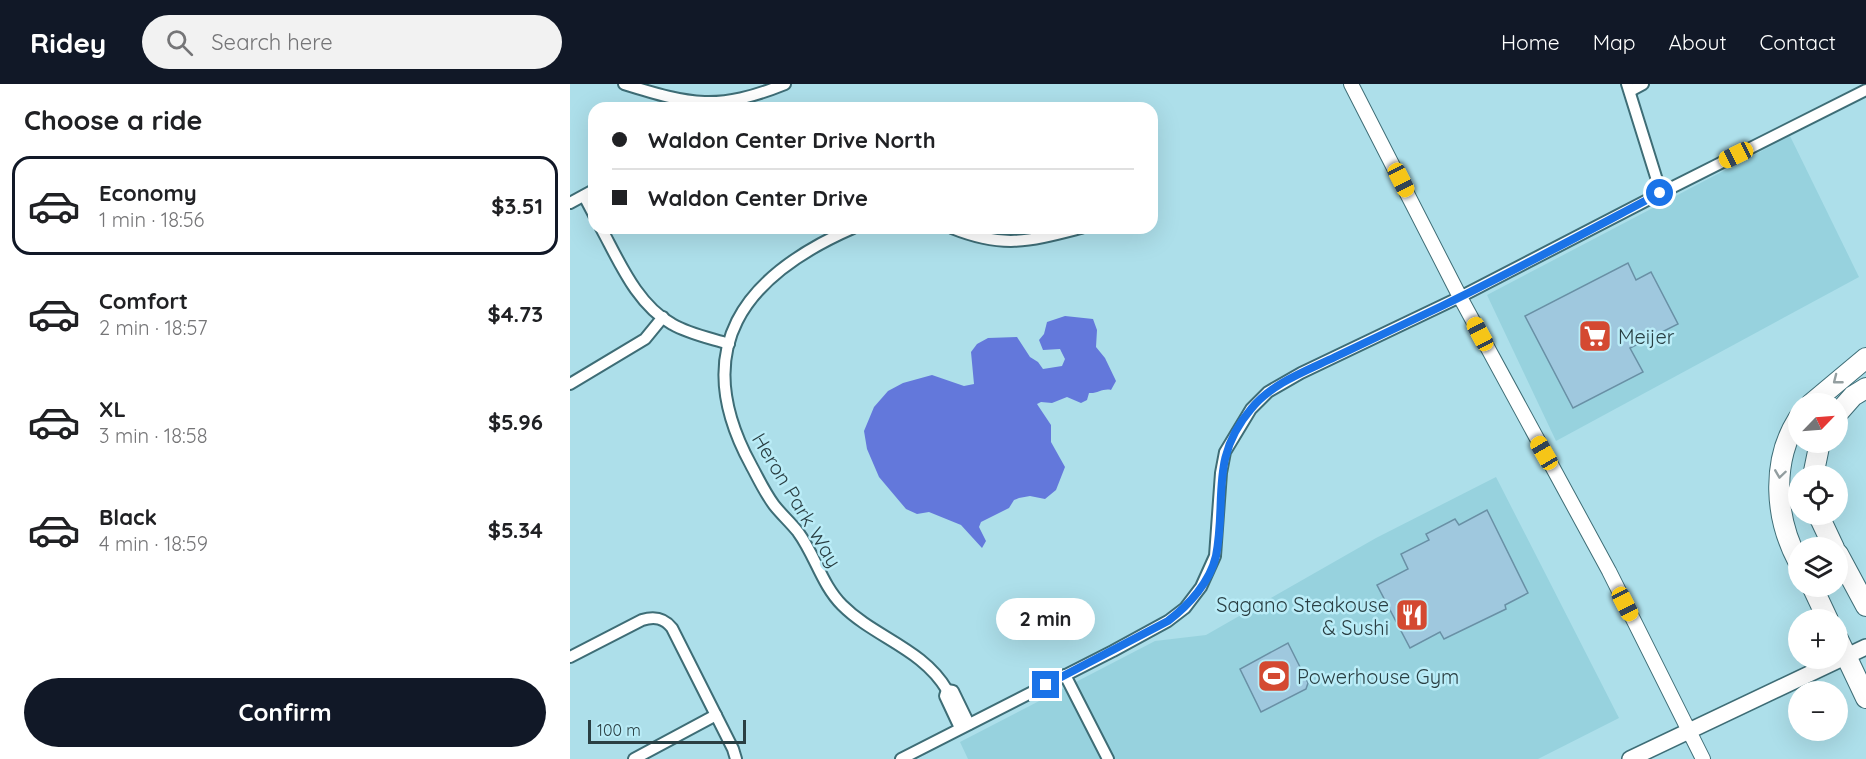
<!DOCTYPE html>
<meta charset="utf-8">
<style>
:root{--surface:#fff;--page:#f2f2f2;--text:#202124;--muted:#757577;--line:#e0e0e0;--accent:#111827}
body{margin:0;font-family:Quicksand,sans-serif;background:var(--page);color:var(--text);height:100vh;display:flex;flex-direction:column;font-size:22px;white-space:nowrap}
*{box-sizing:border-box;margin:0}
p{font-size:20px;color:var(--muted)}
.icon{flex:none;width:33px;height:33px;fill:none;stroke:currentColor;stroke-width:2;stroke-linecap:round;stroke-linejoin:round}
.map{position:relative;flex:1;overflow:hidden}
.details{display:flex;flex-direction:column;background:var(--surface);width:570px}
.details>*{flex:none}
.hud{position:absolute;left:18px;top:18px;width:570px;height:132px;border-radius:18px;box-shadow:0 6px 24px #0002;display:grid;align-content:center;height:132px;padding:0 24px;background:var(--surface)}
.needle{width:39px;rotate:65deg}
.fabs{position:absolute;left:1218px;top:309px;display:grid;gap:12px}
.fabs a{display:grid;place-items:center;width:60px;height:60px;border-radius:50%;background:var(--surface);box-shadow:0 6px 24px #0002;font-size:30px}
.scale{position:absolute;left:18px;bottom:15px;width:158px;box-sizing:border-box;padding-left:6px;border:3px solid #2a3f43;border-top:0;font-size:16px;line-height:21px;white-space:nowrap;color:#2a3f43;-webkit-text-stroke:4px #baecf7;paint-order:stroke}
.end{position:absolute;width:27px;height:27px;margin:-14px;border:8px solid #1a73e8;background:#fff;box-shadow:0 0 0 3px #fff}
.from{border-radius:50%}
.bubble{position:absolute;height:42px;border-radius:21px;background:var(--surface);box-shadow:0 6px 24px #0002;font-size:20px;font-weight:700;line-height:42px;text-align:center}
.car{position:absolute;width:18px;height:36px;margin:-18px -9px;border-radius:8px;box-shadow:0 0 4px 2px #0007;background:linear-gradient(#f5c518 24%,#345 0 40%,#f5c518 0 76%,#345 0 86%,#f5c518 0)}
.hud b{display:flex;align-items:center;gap:21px;height:57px;font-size:22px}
.hud b+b{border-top:2px solid var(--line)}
.hud i{width:15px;height:15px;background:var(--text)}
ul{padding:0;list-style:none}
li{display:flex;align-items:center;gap:18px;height:99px;margin:0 12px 9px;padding:0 12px;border:3px solid transparent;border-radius:18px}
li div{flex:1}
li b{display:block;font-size:22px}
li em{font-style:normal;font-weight:700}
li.active{border-color:var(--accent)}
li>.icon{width:54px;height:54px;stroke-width:1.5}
h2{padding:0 24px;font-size:27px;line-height:72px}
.button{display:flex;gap:12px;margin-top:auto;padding:12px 24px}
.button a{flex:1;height:69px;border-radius:36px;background:var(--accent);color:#fff;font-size:24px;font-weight:700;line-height:69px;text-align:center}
header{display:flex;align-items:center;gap:36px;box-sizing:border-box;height:84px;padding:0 30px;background:var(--accent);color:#fff}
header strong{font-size:28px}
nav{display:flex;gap:33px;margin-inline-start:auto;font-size:21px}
.search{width:420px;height:54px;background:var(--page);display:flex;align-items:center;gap:15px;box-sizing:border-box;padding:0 21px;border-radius:33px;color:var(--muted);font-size:22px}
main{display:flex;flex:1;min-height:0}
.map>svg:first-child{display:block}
.built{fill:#97d2de}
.water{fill:#6378db}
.building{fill:#9fc8de;stroke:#6990a5;stroke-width:1.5}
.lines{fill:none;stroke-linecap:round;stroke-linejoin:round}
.minor-casing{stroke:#3e6d76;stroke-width:14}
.tertiary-casing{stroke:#3e6d76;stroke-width:16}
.secondary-casing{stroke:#3e6d76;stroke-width:18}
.motorway-casing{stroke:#3e6d76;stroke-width:22}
.minor{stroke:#fff;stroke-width:10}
.tertiary{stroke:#fff;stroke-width:14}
.secondary{stroke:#fff;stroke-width:15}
.motorway{stroke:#fff;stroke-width:20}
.oneway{stroke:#949fa1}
.route{stroke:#1a73e8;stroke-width:8}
.labels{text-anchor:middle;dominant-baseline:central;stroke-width:5;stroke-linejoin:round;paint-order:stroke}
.poi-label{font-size:20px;fill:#2a3f43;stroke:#baecf7;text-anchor:start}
.street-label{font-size:20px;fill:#2a3f43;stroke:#baecf7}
</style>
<header>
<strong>Ridey</strong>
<div class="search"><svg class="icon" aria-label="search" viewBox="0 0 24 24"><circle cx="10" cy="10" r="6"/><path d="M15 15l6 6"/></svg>Search here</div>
<nav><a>Home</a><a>Map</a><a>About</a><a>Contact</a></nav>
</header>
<main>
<section class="details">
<h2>Choose a ride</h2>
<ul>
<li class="active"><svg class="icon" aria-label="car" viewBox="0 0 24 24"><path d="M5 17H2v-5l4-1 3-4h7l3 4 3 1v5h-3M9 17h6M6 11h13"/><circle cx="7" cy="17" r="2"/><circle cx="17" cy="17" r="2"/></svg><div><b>Economy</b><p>1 min · 18:56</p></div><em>$3.51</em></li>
<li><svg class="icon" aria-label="car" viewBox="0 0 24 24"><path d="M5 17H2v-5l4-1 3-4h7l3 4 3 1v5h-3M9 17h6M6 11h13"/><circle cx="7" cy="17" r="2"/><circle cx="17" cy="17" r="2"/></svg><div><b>Comfort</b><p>2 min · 18:57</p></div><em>$4.73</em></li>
<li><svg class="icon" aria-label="car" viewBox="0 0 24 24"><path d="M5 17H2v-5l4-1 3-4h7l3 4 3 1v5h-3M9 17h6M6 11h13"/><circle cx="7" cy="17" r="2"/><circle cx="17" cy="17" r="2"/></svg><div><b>XL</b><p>3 min · 18:58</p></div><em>$5.96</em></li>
<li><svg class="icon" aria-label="car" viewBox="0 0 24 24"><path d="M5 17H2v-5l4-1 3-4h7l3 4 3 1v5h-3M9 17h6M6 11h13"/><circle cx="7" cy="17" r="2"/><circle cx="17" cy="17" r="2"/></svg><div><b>Black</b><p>4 min · 18:59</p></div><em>$5.34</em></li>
</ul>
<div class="button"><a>Confirm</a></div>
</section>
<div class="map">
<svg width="1296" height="675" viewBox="0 0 1296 675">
<rect width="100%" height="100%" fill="#addfea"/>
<!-- built -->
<g class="built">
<polygon points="1220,52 1289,193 986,357 917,211"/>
<polygon points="926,393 1049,634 968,675 398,675 390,658 585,557 636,551 806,454"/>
</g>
<!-- water -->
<path class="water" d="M495,232L523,235L527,246L526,263L535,274L546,297L541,306C533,304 527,310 519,309L517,316L511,319L497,313L482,319L471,318L467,320L481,341V358L495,383L486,406L475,415L460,412L449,414L444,416L439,424L411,438L409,443L416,457L412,464L391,441L359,428L347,430L336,425L309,393L297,365L294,347L304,323L318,307L333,299L362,291L394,302L404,300L401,268L407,260L418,254L447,253L460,273L468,278L473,285L492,282L495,275L490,265L473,266L469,256L474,250L477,238Z"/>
<!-- building -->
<g class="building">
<polygon points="1058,179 1066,196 1081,188 1108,240 1060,264 1073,288 1003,324 955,232"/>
<polygon points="917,426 958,509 935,521 936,525 874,555 870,548 840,564 807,501 838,485 831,470 859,456 856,450 885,435 889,441"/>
<polygon points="718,559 738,599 736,605 691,628 670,585"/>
</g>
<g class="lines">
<defs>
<g id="minor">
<path d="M54,0C121,21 148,27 215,0"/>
<polyline points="1057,0 1091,109"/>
<polyline points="1060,7 1073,0"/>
<polyline points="14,112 24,131"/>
<polyline points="0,119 24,106"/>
<path d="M31,144C49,177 67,221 102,240C119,250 140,254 159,260"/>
<path d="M283,144C173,192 118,265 181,381C188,394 195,409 204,421C211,430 220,438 228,448C245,471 252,501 272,521C305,554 352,564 377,606"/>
<path d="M382,144C434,165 460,157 511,144"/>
<polyline points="0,300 75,255 93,233"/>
<path d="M0,573L72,536C85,532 94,534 102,544L163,665L166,675"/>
<polyline points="495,591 538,675"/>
<polyline points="390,644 375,612 377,606 383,607 399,640"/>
<polyline points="64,675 146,631"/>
<polyline points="331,675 543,567 598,537 615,524 631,503 645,472 651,389 655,368 681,325 698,308 731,289 890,213 1091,109 1296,6"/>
</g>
<polyline id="tertiary" points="781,0 890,213 1039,487 1133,675"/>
<polyline id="secondary" points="1060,675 1296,563"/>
<g id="motorway">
<polyline points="1241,320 1296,274"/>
<polyline points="1268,329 1283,312 1296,304"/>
<path d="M1228,335C1201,378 1205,434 1228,477"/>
<polyline points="1243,392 1250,358"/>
<polyline points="1248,430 1264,464"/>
<polyline points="1268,470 1296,522"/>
<polyline points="1242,502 1258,536"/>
<polyline points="1268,555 1296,614"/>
</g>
</defs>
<!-- minor casing -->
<use href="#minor" class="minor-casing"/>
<!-- tertiary casing -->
<use href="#tertiary" class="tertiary-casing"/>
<!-- secondary casing -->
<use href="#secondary" class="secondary-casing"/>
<!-- motorway casing -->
<use href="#motorway" class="motorway-casing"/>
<!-- minor -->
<use href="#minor" class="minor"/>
<!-- tertiary -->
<use href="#tertiary" class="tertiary"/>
<!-- secondary -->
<use href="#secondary" class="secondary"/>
<!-- motorway -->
<use href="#motorway" class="motorway"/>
</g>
<!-- one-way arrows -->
<defs><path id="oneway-chevron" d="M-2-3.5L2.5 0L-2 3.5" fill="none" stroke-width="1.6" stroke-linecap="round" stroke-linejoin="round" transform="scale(1.5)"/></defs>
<g class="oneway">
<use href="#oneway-chevron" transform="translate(1267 296) rotate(142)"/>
<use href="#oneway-chevron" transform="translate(1210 390) rotate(98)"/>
</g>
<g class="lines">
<!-- route -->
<path class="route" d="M476,601L598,537C619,521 640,498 646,472C657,416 639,374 681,325C702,299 736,287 765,273C801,256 837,239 872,222C946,186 1018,147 1090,109"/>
</g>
<!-- icons -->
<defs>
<symbol id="supermarket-square" viewBox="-11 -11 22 22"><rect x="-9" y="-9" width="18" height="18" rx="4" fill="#d44931" stroke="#baecf7"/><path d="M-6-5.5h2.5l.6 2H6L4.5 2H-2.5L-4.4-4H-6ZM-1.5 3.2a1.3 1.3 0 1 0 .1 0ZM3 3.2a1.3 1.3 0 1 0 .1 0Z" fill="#fff"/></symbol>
<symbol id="restaurant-square" viewBox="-11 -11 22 22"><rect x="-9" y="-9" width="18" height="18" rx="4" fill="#d44931" stroke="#baecf7"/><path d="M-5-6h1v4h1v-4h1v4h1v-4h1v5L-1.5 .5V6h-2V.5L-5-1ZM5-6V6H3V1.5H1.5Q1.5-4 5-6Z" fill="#fff"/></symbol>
<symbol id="stadium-square" viewBox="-11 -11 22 22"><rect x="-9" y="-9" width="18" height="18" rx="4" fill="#d44931" stroke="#baecf7"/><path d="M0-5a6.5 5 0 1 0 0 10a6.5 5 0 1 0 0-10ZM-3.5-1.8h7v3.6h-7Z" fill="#fff"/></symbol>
</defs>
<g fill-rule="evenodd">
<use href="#supermarket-square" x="1006" y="233" width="38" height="38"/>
<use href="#restaurant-square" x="823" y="512" width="38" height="38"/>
<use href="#stadium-square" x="685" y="573" width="38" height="38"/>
</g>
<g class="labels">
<!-- poi labels -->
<g class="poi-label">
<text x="1048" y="252">Meijer</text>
<text x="819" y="520" text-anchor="end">Sagano Steakouse<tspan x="819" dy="23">&amp; Sushi</tspan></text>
<text x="727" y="592">Powerhouse Gym</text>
</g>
<!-- street labels -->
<g class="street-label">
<text transform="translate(227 416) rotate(59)">Heron Park Way</text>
</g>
</g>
</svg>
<div class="fabs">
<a><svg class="needle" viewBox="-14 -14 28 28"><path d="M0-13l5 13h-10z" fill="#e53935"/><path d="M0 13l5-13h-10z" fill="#757577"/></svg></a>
<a><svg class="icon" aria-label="locate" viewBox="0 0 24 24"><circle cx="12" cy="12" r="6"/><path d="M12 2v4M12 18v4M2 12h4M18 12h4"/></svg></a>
<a><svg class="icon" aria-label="layers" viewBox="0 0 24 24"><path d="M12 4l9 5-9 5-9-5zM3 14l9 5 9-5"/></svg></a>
<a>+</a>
<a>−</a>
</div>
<div class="scale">100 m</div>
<i class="end from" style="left:1090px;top:109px"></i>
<i class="end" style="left:476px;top:601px"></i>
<div class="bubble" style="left:426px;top:514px;width:99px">2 min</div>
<i class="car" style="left:1166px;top:71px;rotate:244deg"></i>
<i class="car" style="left:831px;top:96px;rotate:153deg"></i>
<i class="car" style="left:910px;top:250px;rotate:332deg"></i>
<i class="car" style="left:974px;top:369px;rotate:330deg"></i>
<i class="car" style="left:1055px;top:520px;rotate:153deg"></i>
<div class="hud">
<b><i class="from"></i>Waldon Center Drive North</b>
<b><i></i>Waldon Center Drive</b>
</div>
</div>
</main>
